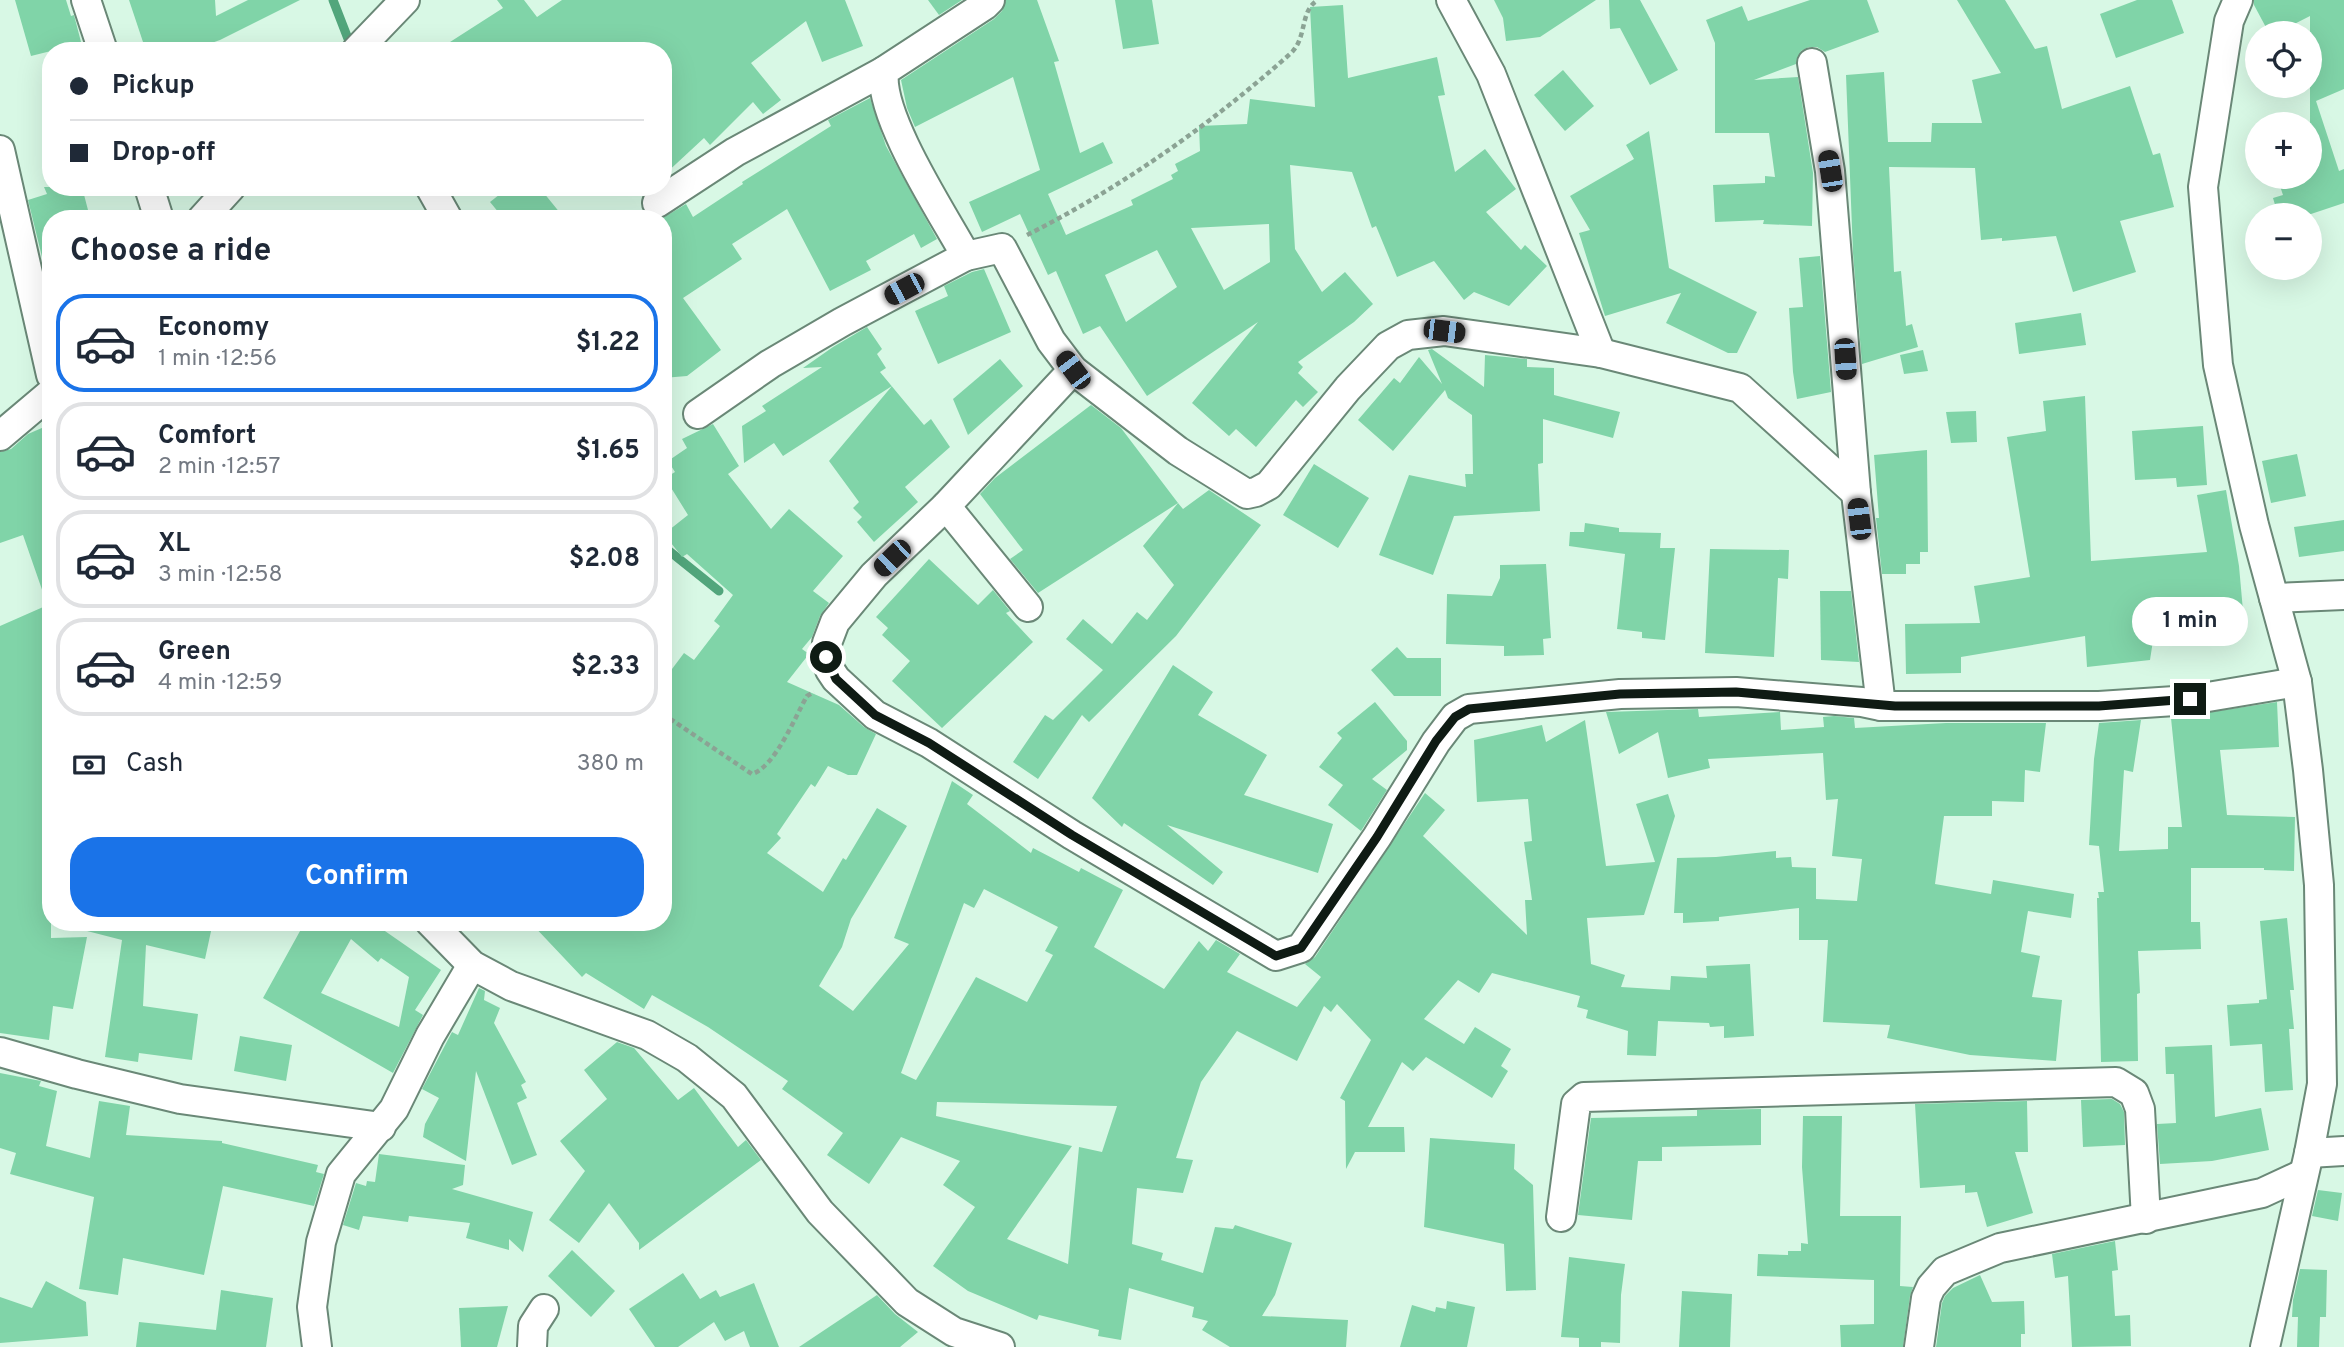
<!DOCTYPE html>
<meta charset="utf-8">
<style>
:root{--surface:#fff;--page:#f2f2f3;--text:#1f2937;--muted:#747a83;--line:#e0e1e3;--accent:#1a73e8}
body{margin:0;font-family:Overpass,sans-serif;background:var(--page);color:var(--text);height:100vh;display:flex;flex-direction:column;font-size:26px;white-space:nowrap}
*{box-sizing:border-box;margin:0}
p{font-size:23px;color:var(--muted)}
.icon{flex:none;width:38px;height:38px;fill:none;stroke:currentColor;stroke-width:2;stroke-linecap:round;stroke-linejoin:round}
.map{position:relative;flex:1;overflow:hidden}
.drawer{position:absolute;left:42px;top:210px;width:630px;height:721px;display:flex;flex-direction:column;background:var(--surface);border-radius:28px;box-shadow:0 7px 28px #0002}
.drawer>*{flex:none}
.hud{position:absolute;left:42px;top:42px;width:630px;height:154px;border-radius:28px;box-shadow:0 7px 28px #0002;display:grid;align-content:center;height:154px;padding:0 28px;background:var(--surface)}
.controls{position:absolute;left:2245px;top:21px;display:grid;gap:14px}
.controls a{display:grid;place-items:center;width:77px;height:77px;border-radius:50%;background:var(--surface);box-shadow:0 7px 28px #0002;font-size:35px}
.end{position:absolute;width:32px;height:32px;margin:-16px;border:9px solid #0f1b14;background:#fff;box-shadow:0 0 0 4px #fff}
.from{border-radius:50%}
.bubble{position:absolute;height:49px;border-radius:24px;background:var(--surface);box-shadow:0 7px 28px #0002;font-size:23px;font-weight:700;line-height:49px;text-align:center}
.car{position:absolute;width:21px;height:42px;margin:-21px -10px;border-radius:9px;box-shadow:0 0 5px 2px #0007;background:linear-gradient(#222 24%,#8ab4d8 0 40%,#222 0 76%,#8ab4d8 0 86%,#222 0)}
.hud b{display:flex;align-items:center;gap:24px;height:66px;font-size:26px}
.hud b+b{border-top:2px solid var(--line)}
.hud i{width:18px;height:18px;background:var(--text)}
ul{padding:0;list-style:none}
li{display:flex;align-items:center;gap:21px;height:98px;margin:0 14px 10px;padding:0 14px;border:4px solid var(--line);border-radius:28px}
li div{flex:1}
li b{display:block;font-size:26px}
li em{font-style:normal;font-weight:700}
li.current{border-color:var(--accent)}
li>.icon{width:63px;height:63px;stroke-width:1.5}
h2{padding:0 28px;font-size:32px;line-height:84px}
.pay{display:flex;align-items:center;gap:18px;height:77px;padding:0 28px;font-size:26px}
.pay p{margin-inline-start:auto}
.button{display:flex;gap:14px;margin-top:auto;padding:14px 28px}
.button a{flex:1;height:80px;border-radius:28px;background:var(--accent);color:#fff;font-size:28px;font-weight:700;line-height:80px;text-align:center}
.map>svg:first-child{display:block}
.lines{fill:none;stroke-linecap:round;stroke-linejoin:round}
.stream{stroke:#52a67c;stroke-width:9}
.building{fill:#80d4a8;fill-rule:evenodd}
.minor-casing{stroke:#6a8877;stroke-width:32}
.path{stroke:#8ba394;stroke-width:4.5;stroke-dasharray:5 3.5;stroke-linecap:butt}
.minor{stroke:#fff;stroke-width:28}
.route{stroke:#0f1b14;stroke-width:9}
</style>
<div class="map">
<svg width="2344" height="1347" viewBox="0 0 2344 1347">
<rect width="100%" height="100%" fill="#d8f8e5"/>
<g class="lines">
<!-- stream -->
<g class="stream">
<polyline points="333,0 352,49"/>
<polyline points="663,546 719,591"/>
</g>
</g>
<!-- building -->
<g class="building">
<polygon points="15,0 66,0 71,16 74,15 81,42 77,43 78,51 51,51 31,56"/>
<polygon points="129,0 215,0 216,16 248,0 300,0 220,40 189,51 146,51"/>
<polygon points="497,0 524,0 537,17 562,0 845,0 863,46 822,62 806,21 751,63 781,100 763,114 753,102 710,145 704,138 663,176 663,51 436,51 503,8"/>
<polygon points="928,0 962,0 939,15"/>
<path d="M1006,0H1037L1059,61L1054,62L1080,153L1103,142L1113,163L1048,194L1066,235L1133,205L1131,200L1173,179L1171,175L1178,171L1175,164L1200,151L1199,126L1247,124L1250,99L1315,107L1310,7L1343,5L1348,78L1437,57L1445,95L1438,96L1455,172L1485,149L1516,189L1486,212L1521,250L1525,245L1547,266L1509,306L1474,292L1464,300L1434,261L1397,277L1376,226L1372,228L1352,172L1290,165L1295,249L1322,292L1345,272L1373,304L1354,322L1298,362L1303,367L1298,373L1318,392L1303,407L1296,400L1256,447L1236,429L1229,436L1192,403L1258,322L1147,396L1100,326L1083,334L1056,271L1048,275L1020,214L982,232L969,202L1040,170L1013,77L915,127L907,108L901,80L994,19L1002,11ZM1269,224L1270,262L1224,290L1191,228ZM1157,250L1177,287L1126,322L1105,275Z"/>
<polygon points="1115,0 1152,0 1159,44 1123,49"/>
<polygon points="1494,0 1596,0 1540,37 1506,41 1503,18"/>
<polygon points="1609,0 1640,0 1678,70 1650,85 1620,28 1610,29"/>
<polygon points="1810,0 1867,0 1879,32 1825,52 1817,47 1809,47 1801,51 1796,64 1754,80 1798,77 1813,173 1812,226 1763,224 1764,220 1715,222 1713,185 1765,183 1765,176 1775,177 1769,133 1715,133 1715,43 1706,20 1742,6 1748,21"/>
<polygon points="1957,0 2005,0 2035,49 2047,46 2062,109 2130,86 2153,155 2160,153 2174,207 2120,221 2136,272 2073,292 2056,236 2002,241 2002,238 1981,240 1975,168 1889,167 1894,272 1901,271 1906,326 1912,324 1918,347 1862,364 1853,253 1846,75 1884,72 1888,142 1931,142 1932,123 1982,123 1972,80 2001,73"/>
<polygon points="2137,0 2172,0 2184,33 2116,58 2100,14"/>
<polygon points="2254,0 2344,0 2344,89 2316,101 2339,171 2344,169 2344,203 2308,215 2278,215 2273,198 2283,195 2277,177 2310,177 2310,16 2277,33 2269,33 2254,5"/>
<polygon points="1563,70 1594,106 1565,131 1534,95"/>
<polygon points="870,98 886,146 937,239 921,248 914,234 866,261 871,270 830,291 787,209 732,244 742,259 683,298 721,350 687,376 663,378 663,219 661,219 686,204 693,217 743,184 742,182 831,126 828,120"/>
<polygon points="1649,131 1669,268 1757,312 1737,353 1728,353 1666,323 1681,293 1605,316 1579,233 1590,230 1570,196 1634,159 1626,145"/>
<polygon points="44,187 82,187 88,210 83,211 85,219 51,219 51,268 45,269 28,200 47,194"/>
<polygon points="509,187 539,187 565,219 504,219 490,202"/>
<polygon points="1820,256 1831,392 1797,399 1793,372 1789,308 1803,307 1799,258"/>
<polygon points="984,269 1011,332 938,364 915,311 948,296 944,286 972,272"/>
<polygon points="2081,313 2086,345 2019,354 2015,323"/>
<polygon points="867,327 882,349 877,354 886,368 880,372 924,425 931,419 950,447 905,487 918,502 874,542 857,522 862,517 853,508 859,502 829,461 892,386 783,456 774,443 744,463 742,426 766,411 762,406 822,367 803,368 833,347"/>
<polygon points="1432,349 1484,387 1485,355 1527,359 1527,367 1554,368 1554,395 1620,412 1613,438 1543,419 1543,463 1538,464 1540,511 1454,516 1433,575 1379,555 1409,475 1466,487 1465,474 1473,474 1472,415 1448,398 1445,390 1393,451 1358,420 1394,378 1400,383 1419,357 1442,384 1428,350"/>
<polygon points="1923,350 1928,371 1904,374 1900,355"/>
<polygon points="1000,359 1023,386 968,435 953,399"/>
<polygon points="2085,396 2091,561 2207,552 2197,495 2226,490 2239,566 2245,633 2163,638 2161,621 2156,621 2150,660 2087,667 2085,636 1961,657 1961,673 1906,674 1905,624 1980,623 1974,586 2030,577 2007,437 2046,431 2043,401"/>
<polygon points="1091,405 1121,428 1178,503 1038,593 1010,559 1023,550 980,494 995,478"/>
<polygon points="1976,411 1977,442 1951,443 1946,412"/>
<polygon points="51,424 51,773 44,773 51,824 51,938 87,937 73,1009 53,1006 49,1040 0,1033 0,626 50,604 47,604 23,535 0,543 0,452 11,449 28,434"/>
<path d="M713,424L739,466L728,474L771,529L789,509L843,556L813,591L829,603L820,616L812,637L802,649L809,654L787,682L839,705L864,727L876,734L857,775H848L828,766L815,787L811,784L777,834L781,838L767,853L823,892L843,858L846,860L877,808L907,826L851,919L842,947L819,986L853,1011L909,944L894,938L952,781L973,795L967,804L1031,853L1033,848L1079,872L1081,868L1123,890L1094,947L1164,989L1199,941L1208,951L1216,940L1240,954L1227,972L1297,1007L1321,977L1305,964L1315,957L1425,793L1445,810L1423,836L1527,935L1525,900H1532L1524,842L1532,841L1528,799L1477,802L1474,740L1542,725L1546,742L1585,720L1606,866L1655,862L1636,804L1668,794L1675,816L1644,915L1587,918L1591,964L1625,975L1621,987L1670,990L1671,976L1707,978L1706,966L1750,964L1754,1036L1724,1038V1026L1710,1027L1709,1023L1658,1021L1656,1056L1627,1055L1628,1031L1586,1018L1588,1010L1577,1007L1580,996L1492,973L1479,993L1458,980L1424,1019L1464,1044L1475,1027L1511,1049L1501,1066L1508,1071L1492,1098L1426,1057L1413,1071L1402,1062L1368,1127H1404L1405,1152H1355L1346,1169L1345,1101L1340,1098L1371,1040L1337,1004L1331,1012L1324,1006L1297,1061L1237,1031L1201,1082L1176,1158L1193,1160L1183,1193L1137,1188L1132,1244L1163,1253L1161,1260L1203,1273L1215,1227L1233,1229L1235,1225L1292,1243L1275,1295L1262,1316L1348,1320L1346,1347H1230L1202,1330L1208,1321L1192,1317L1194,1307L1129,1288L1121,1340L1098,1336L1099,1330L1039,1315L1037,1320L968,1291L933,1266L975,1207L943,1185L960,1161L901,1137L869,1184L827,1155L843,1133L782,1089L788,1081L708,1027L652,995L644,1009L586,973L582,977L530,922H663V681L684,653L694,660L720,626L714,621L733,595L687,554L682,557L664,534L688,515L665,478L675,472L668,461L687,448L682,439ZM984,889L1058,927L1045,951L1053,955L1027,1002L976,977L916,1080L901,1073L964,903L974,908ZM937,1102L1117,1106L1102,1152L1079,1147L1068,1264L1007,1239L1072,1146L936,1116Z"/>
<polygon points="2203,426 2207,485 2177,487 2176,478 2135,480 2132,431"/>
<polygon points="1927,450 1928,552 1920,552 1920,564 1906,564 1906,574 1882,574 1876,518 1879,518 1874,455"/>
<polygon points="2297,454 2306,496 2271,503 2262,461"/>
<polygon points="1314,464 1369,498 1338,548 1283,515"/>
<polygon points="1209,490 1261,525 1176,636 1089,722 1082,715 1038,779 1013,762 1045,715 1053,720 1103,670 1066,639 1083,619 1112,644 1137,612 1147,620 1174,585 1143,546 1178,503 1183,509"/>
<polygon points="2344,520 2344,551 2299,557 2294,527"/>
<polygon points="1585,523 1619,528 1619,532 1661,533 1660,548 1675,548 1665,640 1642,638 1642,632 1617,629 1625,554 1569,546 1570,532 1584,532"/>
<polygon points="1710,549 1789,550 1788,579 1778,578 1774,657 1705,653"/>
<polygon points="929,559 978,605 993,590 1010,611 1006,613 1033,642 942,728 892,681 910,661 882,635 888,628 876,617"/>
<polygon points="1546,564 1551,638 1543,639 1544,655 1504,656 1504,646 1446,644 1447,594 1492,596 1500,578 1500,565"/>
<polygon points="1820,591 1851,591 1859,662 1821,660"/>
<polygon points="1397,647 1407,658 1441,658 1441,696 1394,696 1371,670"/>
<polygon points="1173,665 1213,692 1198,715 1267,755 1244,795 1333,824 1318,873 1167,825 1223,872 1213,885 1124,823 1122,827 1092,798"/>
<polygon points="1375,702 1407,741 1407,750 1372,779 1387,790 1361,831 1328,805 1343,785 1319,767 1342,738 1337,733"/>
<polygon points="2277,702 2279,747 2220,750 2227,815 2295,817 2294,871 2264,870 2264,868 2191,868 2191,922 2200,922 2201,949 2138,951 2140,993 2137,994 2138,1061 2101,1062 2097,898 2099,898 2098,892 2104,892 2099,846 2089,845 2094,759 2099,723 2141,720 2133,772 2124,770 2119,851 2168,849 2168,827 2182,827 2171,718"/>
<polygon points="1698,709 1699,717 1780,712 1781,730 1824,727 1823,717 1834,716 1854,718 1855,728 1946,723 2046,723 2040,772 2025,770 2024,802 1992,801 1992,816 1944,816 1935,884 1991,894 1993,880 2074,894 2071,918 2028,911 2021,952 2040,956 2032,997 2062,1000 2056,1061 1970,1055 1887,1038 1890,1025 1823,1022 1828,940 1799,940 1799,908 1719,917 1719,921 1683,923 1683,913 1674,913 1677,858 1716,857 1776,851 1776,858 1791,857 1792,867 1816,868 1816,899 1857,901 1862,859 1832,856 1838,799 1826,800 1823,753 1708,759 1710,768 1668,778 1658,732 1619,754 1606,712"/>
<polygon points="2287,918 2294,990 2290,990 2294,1029 2289,1029 2293,1090 2265,1092 2262,1044 2230,1046 2227,1005 2259,1003 2259,1000 2267,999 2260,921"/>
<polygon points="88,922 213,922 205,959 146,945 143,1006 198,1014 192,1060 139,1053 138,1062 105,1057 122,940 87,931"/>
<path d="M305,922H372L441,970L415,1010L423,1015L393,1073L263,998ZM351,939L378,962L381,958L409,977L399,1027L321,993Z"/>
<polygon points="479,988 485,991 484,1000 500,1008 494,1023 526,1082 521,1085 527,1098 517,1103 537,1155 512,1165 476,1071 466,1161 423,1137 425,1124 439,1098 422,1089 452,1032 458,1035"/>
<polygon points="240,1036 292,1045 286,1081 234,1071"/>
<polygon points="617,1042 634,1048 678,1100 694,1088 738,1147 746,1140 761,1160 639,1250 639,1243 609,1203 579,1243 549,1220 585,1171 560,1141 607,1099 584,1070"/>
<polygon points="2212,1045 2215,1117 2261,1108 2269,1150 2212,1161 2160,1164 2157,1124 2176,1123 2174,1074 2166,1074 2165,1047"/>
<polygon points="0,1073 41,1081 39,1086 57,1091 46,1146 90,1158 99,1101 130,1106 126,1135 222,1141 222,1143 318,1165 316,1172 324,1174 314,1206 223,1186 204,1275 123,1258 118,1295 79,1289 94,1197 10,1174 16,1153 0,1148"/>
<polygon points="2112,1099 2120,1104 2124,1112 2125,1145 2083,1147 2081,1100"/>
<polygon points="2027,1101 2028,1152 2015,1152 2033,1213 1987,1227 1977,1192 1965,1193 1965,1185 1920,1188 1915,1104"/>
<polygon points="1761,1109 1761,1145 1662,1147 1662,1161 1638,1161 1632,1220 1578,1215 1591,1118 1697,1116 1697,1110"/>
<polygon points="1803,1116 1842,1116 1840,1216 1901,1216 1900,1286 1913,1287 1910,1296 1903,1347 1841,1347 1840,1325 1874,1324 1874,1280 1757,1276 1758,1254 1788,1255 1788,1251 1801,1251 1801,1243 1808,1244 1802,1167"/>
<polygon points="1430,1138 1515,1144 1514,1169 1533,1185 1536,1290 1506,1291 1504,1244 1424,1227"/>
<polygon points="379,1154 465,1165 463,1185 452,1189 533,1212 523,1252 509,1239 509,1250 466,1238 470,1223 409,1216 408,1222 363,1216 359,1230 343,1225 356,1183 366,1186 367,1181 375,1182"/>
<polygon points="2318,1190 2342,1193 2338,1221 2312,1216"/>
<polygon points="2115,1241 2118,1270 2112,1271 2115,1316 2130,1315 2131,1346 2072,1347 2068,1276 2055,1278 2052,1254"/>
<polygon points="572,1250 615,1291 591,1317 548,1276"/>
<polygon points="1569,1257 1625,1264 1621,1295 1620,1343 1601,1342 1601,1347 1579,1347 1579,1338 1561,1337"/>
<polygon points="2300,1269 2327,1270 2326,1317 2320,1317 2319,1347 2297,1347 2298,1317 2292,1317 2293,1300"/>
<polygon points="683,1273 700,1299 716,1290 720,1297 754,1283 779,1347 750,1347 744,1331 725,1341 714,1322 678,1347 655,1347 629,1309"/>
<polygon points="1980,1275 1992,1302 2024,1301 2025,1334 2021,1334 2021,1347 1936,1347 1942,1303 1945,1296 1953,1288"/>
<polygon points="46,1281 86,1302 88,1336 0,1343 0,1297 32,1308"/>
<polygon points="221,1290 273,1298 266,1347 136,1347 139,1322 216,1330"/>
<polygon points="1682,1291 1732,1294 1730,1347 1679,1347"/>
<polygon points="877,1295 895,1314 918,1332 900,1347 799,1347"/>
<polygon points="1447,1301 1475,1307 1467,1347 1400,1347 1412,1305 1435,1312 1436,1307 1446,1309"/>
<polygon points="508,1306 497,1347 461,1347 459,1308"/>
</g>
<g class="lines">
<defs>
<g id="minor">
<polyline points="86,0 103,51"/>
<path d="M990,0L985,5L884,71C878,116 943,214 966,256L1002,248L1051,341L1073,370L1178,451L1247,494L1256,492L1269,485L1348,388L1388,346L1408,335L1444,331L1601,353L1740,388L1856,493"/>
<polyline points="1451,0 1491,74 1601,353"/>
<polyline points="2238,0 2229,21 2203,187 2218,365 2254,525 2297,682 2308,770 2319,885 2322,1084 2309,1153 2265,1347"/>
<polyline points="356,51 405,0"/>
<polyline points="1812,63 1830,171 1856,493 1881,706"/>
<polyline points="0,150 51,375"/>
<polyline points="149,187 159,219"/>
<polyline points="430,187 448,219"/>
<polyline points="657,203 735,152 884,71"/>
<polyline points="202,219 231,187"/>
<polyline points="1073,370 946,506 874,575 835,622 827,643 826,657 830,670 836,679 875,715 929,743 1072,835 1276,956 1301,948 1377,837 1436,742 1455,717 1469,709 1620,694 1736,692 1862,702 1881,706 2099,706 2190,700 2297,682"/>
<polyline points="698,414 770,364 842,322 966,256"/>
<polyline points="0,436 51,393"/>
<polyline points="946,506 1028,607"/>
<polyline points="2274,598 2344,595"/>
<polyline points="430,922 472,965 511,986 647,1035 687,1058 734,1096 820,1212 907,1302 954,1332 1000,1347"/>
<polyline points="0,1052 77,1074 180,1099 381,1127"/>
<polyline points="2309,1153 2344,1151"/>
<polyline points="1561,1217 1576,1104 1584,1097 2116,1082 2134,1093 2140,1109 2146,1219"/>
<polyline points="317,1347 312,1307 321,1242 341,1174 394,1109 430,1036 472,965"/>
<polyline points="532,1347 533,1326 544,1309"/>
<polyline points="1919,1347 1926,1298 1931,1287 1945,1271 2000,1248 2262,1193 2303,1174"/>
</g>
</defs>
<!-- minor casing -->
<use href="#minor" class="minor-casing"/>
<!-- path -->
<g class="path">
<path d="M1027,235C1122,187 1210,125 1290,54C1308,38 1299,11 1318,0"/>
<path d="M663,714L752,774C775,767 795,717 807,696L814,692"/>
</g>
<!-- minor -->
<use href="#minor" class="minor"/>
</g>
<g class="lines">
<!-- route -->
<polyline class="route" points="826,657 836,679 875,715 929,743 1072,835 1276,956 1301,948 1377,837 1436,741 1455,717 1469,709 1620,694 1736,692 1895,706 2099,706 2190,699"/>
</g>
</svg>
<div class="controls">
<a><svg class="icon" aria-label="locate" viewBox="0 0 24 24"><circle cx="12" cy="12" r="6"/><path d="M12 2v4M12 18v4M2 12h4M18 12h4"/></svg></a>
<a>+</a>
<a>−</a>
</div>
<i class="end from" style="left:826px;top:657px"></i>
<i class="end" style="left:2190px;top:699px"></i>
<div class="bubble" style="left:2132px;top:597px;width:116px">1 min</div>
<i class="car" style="left:1830px;top:171px;rotate:351deg"></i>
<i class="car" style="left:904px;top:289px;rotate:242deg"></i>
<i class="car" style="left:1444px;top:331px;rotate:97deg"></i>
<i class="car" style="left:1845px;top:359px;rotate:176deg"></i>
<i class="car" style="left:1073px;top:370px;rotate:323deg"></i>
<i class="car" style="left:1859px;top:519px;rotate:353deg"></i>
<i class="car" style="left:892px;top:558px;rotate:226deg"></i>
<div class="hud">
<b><i class="from"></i>Pickup</b>
<b><i></i>Drop-off</b>
</div>
<section class="drawer">
<h2>Choose a ride</h2>
<ul>
<li class="current"><svg class="icon" aria-label="car" viewBox="0 0 24 24"><path d="M5 17H2v-5l4-1 3-4h7l3 4 3 1v5h-3M9 17h6M6 11h13"/><circle cx="7" cy="17" r="2"/><circle cx="17" cy="17" r="2"/></svg><div><b>Economy</b><p>1 min · 12:56</p></div><em>$1.22</em></li>
<li><svg class="icon" aria-label="car" viewBox="0 0 24 24"><path d="M5 17H2v-5l4-1 3-4h7l3 4 3 1v5h-3M9 17h6M6 11h13"/><circle cx="7" cy="17" r="2"/><circle cx="17" cy="17" r="2"/></svg><div><b>Comfort</b><p>2 min · 12:57</p></div><em>$1.65</em></li>
<li><svg class="icon" aria-label="car" viewBox="0 0 24 24"><path d="M5 17H2v-5l4-1 3-4h7l3 4 3 1v5h-3M9 17h6M6 11h13"/><circle cx="7" cy="17" r="2"/><circle cx="17" cy="17" r="2"/></svg><div><b>XL</b><p>3 min · 12:58</p></div><em>$2.08</em></li>
<li><svg class="icon" aria-label="car" viewBox="0 0 24 24"><path d="M5 17H2v-5l4-1 3-4h7l3 4 3 1v5h-3M9 17h6M6 11h13"/><circle cx="7" cy="17" r="2"/><circle cx="17" cy="17" r="2"/></svg><div><b>Green</b><p>4 min · 12:59</p></div><em>$2.33</em></li>
</ul>
<div class="pay"><svg class="icon" aria-label="cash" viewBox="0 0 24 24"><path d="M3 7h18v10H3z"/><circle cx="12" cy="12" r="2"/></svg>Cash<p>380 m</p></div>
<div class="button"><a>Confirm</a></div>
</section>
</div>
